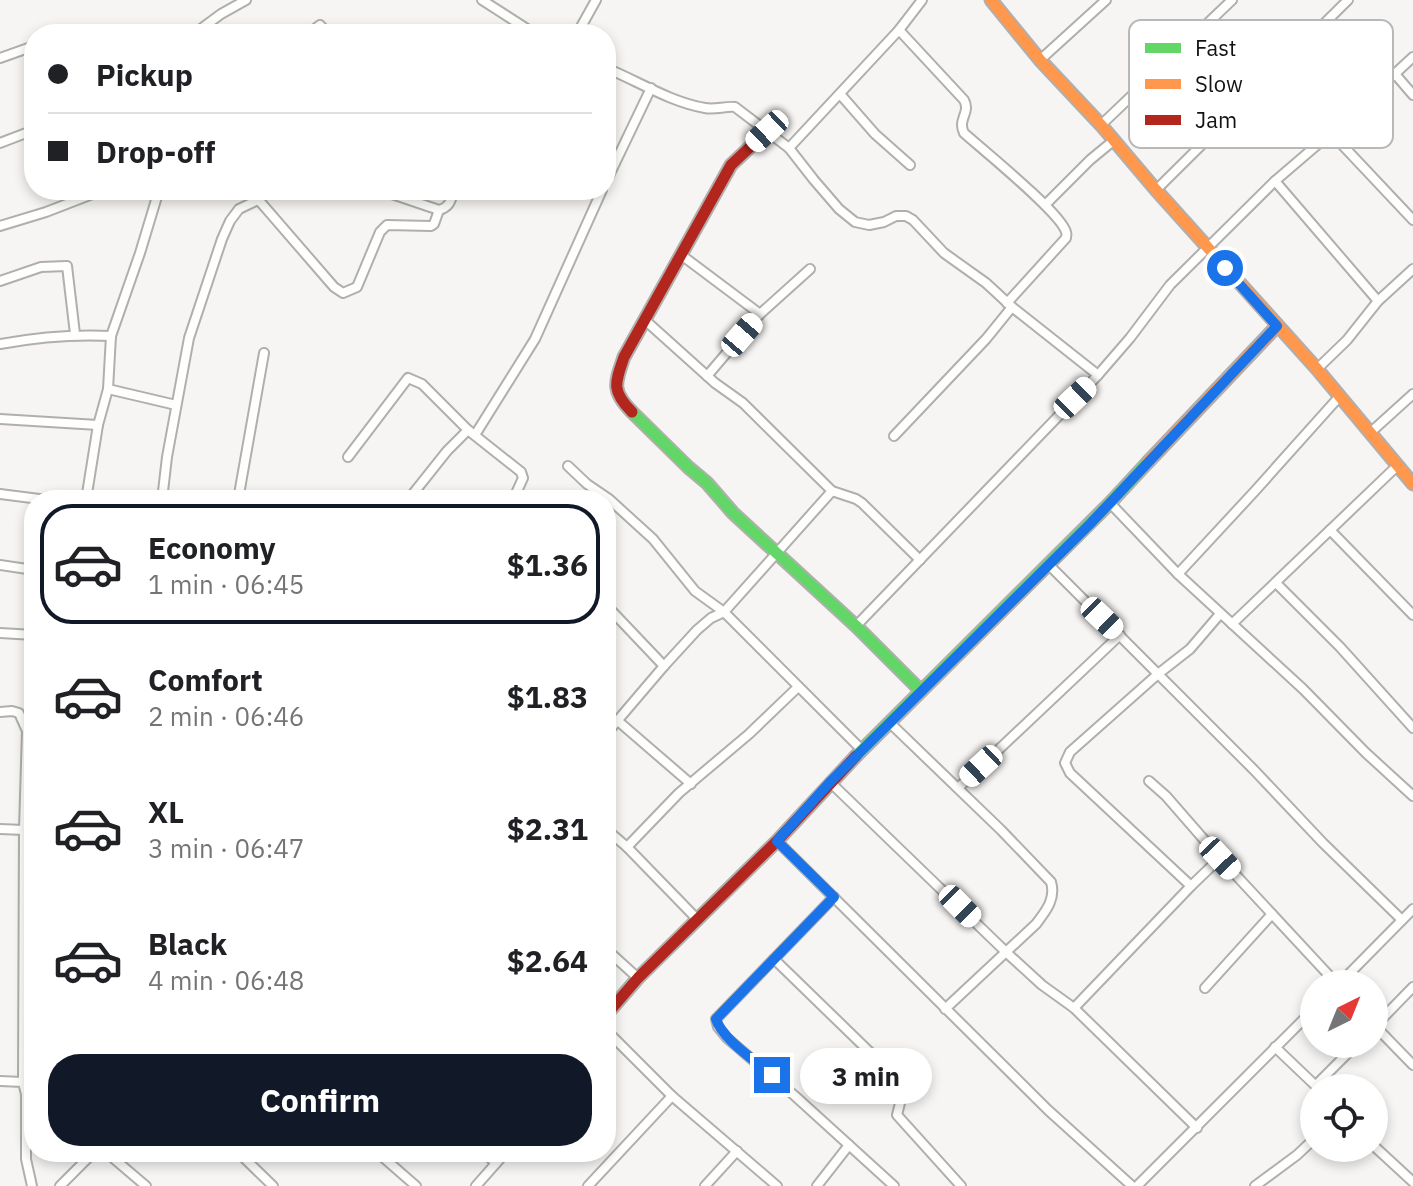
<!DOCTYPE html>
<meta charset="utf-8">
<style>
:root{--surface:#fff;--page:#f6f6f6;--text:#202124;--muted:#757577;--line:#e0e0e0;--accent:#111827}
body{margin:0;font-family:"IBM Plex Sans",sans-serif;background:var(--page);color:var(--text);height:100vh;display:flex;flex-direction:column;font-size:30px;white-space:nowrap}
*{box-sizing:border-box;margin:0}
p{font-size:26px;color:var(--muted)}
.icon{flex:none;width:44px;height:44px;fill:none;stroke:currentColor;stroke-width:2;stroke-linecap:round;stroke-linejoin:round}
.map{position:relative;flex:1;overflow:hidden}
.sheet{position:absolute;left:24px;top:490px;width:592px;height:672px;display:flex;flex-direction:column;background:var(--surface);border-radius:32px;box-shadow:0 4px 12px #0003}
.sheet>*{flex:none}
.banner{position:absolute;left:24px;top:24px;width:592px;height:176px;border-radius:32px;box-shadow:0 4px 12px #0003;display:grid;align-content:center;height:176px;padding:0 24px;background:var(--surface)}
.needle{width:52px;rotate:43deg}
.buttons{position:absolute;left:1300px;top:970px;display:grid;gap:16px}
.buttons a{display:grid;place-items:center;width:88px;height:88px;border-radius:50%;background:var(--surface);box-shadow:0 4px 12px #0003;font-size:40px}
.end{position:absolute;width:36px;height:36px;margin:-18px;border:10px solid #1a73e8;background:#fff;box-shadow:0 0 0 4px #fff}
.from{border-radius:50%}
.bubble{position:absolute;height:56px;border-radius:28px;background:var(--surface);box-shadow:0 4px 12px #0003;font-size:26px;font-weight:700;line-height:56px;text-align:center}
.car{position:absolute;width:24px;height:48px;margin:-24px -12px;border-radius:10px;box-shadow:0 0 6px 2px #0007;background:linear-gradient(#fff 24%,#345 0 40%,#fff 0 76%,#345 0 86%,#fff 0)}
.banner b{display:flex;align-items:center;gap:28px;height:76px;font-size:30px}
.banner b+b{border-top:2px solid var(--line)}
.banner i{width:20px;height:20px;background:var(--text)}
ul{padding:14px 0 0;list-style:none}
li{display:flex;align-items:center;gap:24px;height:120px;margin:0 16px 12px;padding:0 8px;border:4px solid transparent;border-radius:32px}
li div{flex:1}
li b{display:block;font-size:30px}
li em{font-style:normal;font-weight:700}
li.on{border-color:var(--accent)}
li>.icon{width:72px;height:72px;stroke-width:1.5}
.cta{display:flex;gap:16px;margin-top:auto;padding:16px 24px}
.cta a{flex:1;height:92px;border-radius:32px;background:var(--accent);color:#fff;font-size:32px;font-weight:700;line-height:92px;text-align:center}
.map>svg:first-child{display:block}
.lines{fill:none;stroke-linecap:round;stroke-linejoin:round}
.street-casing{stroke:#b0afad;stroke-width:12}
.fast-casing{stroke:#b0afad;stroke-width:15}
.slow-casing{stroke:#b0afad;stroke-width:15}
.jam-casing{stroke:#b0afad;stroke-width:15}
.street{stroke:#fefefd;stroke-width:8}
.fast{stroke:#63d668;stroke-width:11}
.slow{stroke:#ff974d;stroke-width:11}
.jam{stroke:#b3261e;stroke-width:11}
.route{stroke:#1a73e8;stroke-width:10}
.key{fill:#fff;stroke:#b8b8b8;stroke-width:2}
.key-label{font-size:22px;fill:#141312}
</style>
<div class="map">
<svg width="1413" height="1186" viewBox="0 0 1413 1186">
<rect width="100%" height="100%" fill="#f7f5f3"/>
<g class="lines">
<defs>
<g id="street">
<polyline points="482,0 535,34"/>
<path d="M899,30L964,100C971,113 957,119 964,133C983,150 1061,213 1066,232C1067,234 1066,236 1066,238L1007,303"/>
<polyline points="194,34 221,14 246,0"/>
<polyline points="308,34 320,25 328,34"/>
<polyline points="577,34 596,0"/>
<polyline points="0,58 34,46"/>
<polyline points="1040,60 1106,0"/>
<path d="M606,68C638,81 670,102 705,108C715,110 725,106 735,107L789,148L814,180L839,209L855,222L869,225L884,222L896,216H906L913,220L944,253L986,283L1012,307L1098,375"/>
<polyline points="1395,74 1413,95"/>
<polyline points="840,94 875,134 910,165"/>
<polyline points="1101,125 1232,0"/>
<polyline points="1331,133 1413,220"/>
<polyline points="0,143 34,130"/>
<polyline points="789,148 899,30 922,0"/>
<polyline points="1275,181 1378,301"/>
<polyline points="606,182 651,88"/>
<polyline points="250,190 334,287 343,293 357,287 380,232 387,225 431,226 434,224 439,210"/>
<path d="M380,190L439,210C450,207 451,200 454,190"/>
<polyline points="1156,190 1348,0"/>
<polyline points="1045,205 1090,160 1113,141"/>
<polyline points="0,226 46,212 103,190"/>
<polyline points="680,254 760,314"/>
<polyline points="0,281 41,267 67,266 75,334"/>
<polyline points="646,321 715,383 743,403 832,491 856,499 862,503 920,560"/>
<path d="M0,344C39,337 71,334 111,336"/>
<polyline points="1317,369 1347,340 1378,301 1413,269"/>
<polyline points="707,376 760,314 810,269"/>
<polyline points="108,389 176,405"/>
<polyline points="0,419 98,425"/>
<polyline points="1371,432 1413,394"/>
<polyline points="475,435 535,339 602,190"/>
<polyline points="894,436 986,339 1012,307"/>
<polyline points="348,457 408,378 422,384 468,430 521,472 523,478 513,500"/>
<polyline points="568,466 587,484 609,499 653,539 695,591 724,612 862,750"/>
<polyline points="0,494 47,500"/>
<polyline points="86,500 98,425 108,389 111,336 140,253 159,190"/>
<polyline points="162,500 167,457 189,338 222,239 230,221 239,209 258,200"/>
<polyline points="238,500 264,353"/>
<polyline points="408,500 447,451 468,430"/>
<polyline points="1110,503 1178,574 1303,689 1366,753 1413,796"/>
<polyline points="1330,530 1413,615"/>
<polyline points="0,565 34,570"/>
<polyline points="1049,565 1254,770 1323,843 1402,920"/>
<polyline points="1178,574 1254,492 1339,397"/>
<polyline points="1276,583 1340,647 1413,728"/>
<polyline points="606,605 664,666"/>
<polyline points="1232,624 1397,466"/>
<polyline points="856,626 1098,375 1130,338 1170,285 1275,181 1331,133 1413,57"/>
<polyline points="0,633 34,635"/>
<polyline points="0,712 12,711 19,713 27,731 24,830 23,1082"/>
<path d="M889,722L1001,830L1051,882C1056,899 1046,911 1036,924L945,1009"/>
<polyline points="606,723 618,721 691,784"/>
<polyline points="606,734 664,666 697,630 711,618 724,612 832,491"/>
<polyline points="1149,781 1166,796 1220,858 1337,984"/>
<polyline points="830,782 1007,953 1042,985 1074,1008 1197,1128"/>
<polyline points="958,788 1120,635"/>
<polyline points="0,829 24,830"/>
<polyline points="606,829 627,847 697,919"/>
<polyline points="777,841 1048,1110 1132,1186"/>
<polyline points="627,847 679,793 749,734 798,687"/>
<polyline points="1191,886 1070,773 1065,763 1070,752 1158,674 1190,649 1220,614"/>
<polyline points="834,897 716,1019 718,1027 727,1038 795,1096 894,1186"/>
<polyline points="606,949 638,978"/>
<polyline points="774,959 880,1062 885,1071 903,1091 897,1115 961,1186"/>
<polyline points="1339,984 1413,909"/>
<polyline points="1205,988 1272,914"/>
<polyline points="1074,1008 1191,886 1220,858"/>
<polyline points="1375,1026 1413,1065"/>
<polyline points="1374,1027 1413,987"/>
<polyline points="606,1030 672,1096 777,1186"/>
<polyline points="1275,1047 1318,1088"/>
<polyline points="0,1081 23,1082 26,1094 26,1159 32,1186"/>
<polyline points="1316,1085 1357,1044"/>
<polyline points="1374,1146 1413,1182"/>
<polyline points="106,1152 146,1186"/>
<polyline points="234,1152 241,1155 273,1186"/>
<polyline points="377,1152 416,1186"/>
<polyline points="483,1152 496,1163"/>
<polyline points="60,1186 94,1152"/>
<polyline points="476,1186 506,1152"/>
<polyline points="588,1186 672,1096"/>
<polyline points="705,1186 737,1151"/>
<polyline points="817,1186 849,1145"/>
<polyline points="1137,1186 1314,1009"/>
<polyline points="1255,1186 1297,1155 1314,1139"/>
</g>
<g id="fast">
<polyline points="632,412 688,467 707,483 733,513 856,626 921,691"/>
<polyline points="856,756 1110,503 1148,462"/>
</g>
<g id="slow">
<polyline points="991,0 1040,60 1101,125 1156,190 1317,369 1413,484"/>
<polyline points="1148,462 1277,326"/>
</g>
<g id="jam">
<path d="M632,412C611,391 615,383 624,357L731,165L767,131"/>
<polyline points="606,1015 638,978 777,841 856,756"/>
</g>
</defs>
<!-- street casing -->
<use href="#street" class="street-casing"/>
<!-- fast casing -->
<use href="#fast" class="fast-casing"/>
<!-- slow casing -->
<use href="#slow" class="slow-casing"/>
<!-- jam casing -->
<use href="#jam" class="jam-casing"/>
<!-- street -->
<use href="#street" class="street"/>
<!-- fast -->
<use href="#fast" class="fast"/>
<!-- slow -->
<use href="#slow" class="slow"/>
<!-- jam -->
<use href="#jam" class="jam"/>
</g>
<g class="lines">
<!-- route -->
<path class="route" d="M772,1075C757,1062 721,1038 716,1019L834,897L777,841L830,782L1090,524L1277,326L1225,268"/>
</g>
<!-- legend -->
<rect x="1129" y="20" width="264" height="128" rx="12" class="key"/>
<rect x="1145" y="43" width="36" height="10" fill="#63d668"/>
<rect x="1145" y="79" width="36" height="10" fill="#ff974d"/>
<rect x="1145" y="115" width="36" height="10" fill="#b3261e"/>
<g class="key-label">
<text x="1195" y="56">Fast</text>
<text x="1195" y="92">Slow</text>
<text x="1195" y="128">Jam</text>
</g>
</svg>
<div class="buttons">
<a><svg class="needle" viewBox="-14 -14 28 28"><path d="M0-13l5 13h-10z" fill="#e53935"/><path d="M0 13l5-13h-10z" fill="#757577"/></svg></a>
<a><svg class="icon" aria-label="locate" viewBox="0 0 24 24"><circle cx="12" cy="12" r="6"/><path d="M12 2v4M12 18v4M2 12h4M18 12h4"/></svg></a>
</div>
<i class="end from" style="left:1225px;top:268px"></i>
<i class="end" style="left:772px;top:1075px"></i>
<div class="bubble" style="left:800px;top:1048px;width:132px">3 min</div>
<i class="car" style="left:767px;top:131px;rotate:227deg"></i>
<i class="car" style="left:742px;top:335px;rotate:41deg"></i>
<i class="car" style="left:1075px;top:398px;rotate:46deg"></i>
<i class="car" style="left:1102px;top:618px;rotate:134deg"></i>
<i class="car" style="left:981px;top:766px;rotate:227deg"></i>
<i class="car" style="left:1220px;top:858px;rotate:137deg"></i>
<i class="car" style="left:960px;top:906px;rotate:135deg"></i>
<div class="banner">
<b><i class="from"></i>Pickup</b>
<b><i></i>Drop-off</b>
</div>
<section class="sheet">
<ul>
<li class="on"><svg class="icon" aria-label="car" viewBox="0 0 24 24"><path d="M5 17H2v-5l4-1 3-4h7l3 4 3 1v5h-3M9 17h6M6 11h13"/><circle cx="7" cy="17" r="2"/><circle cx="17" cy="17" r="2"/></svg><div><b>Economy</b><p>1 min · 06:45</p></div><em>$1.36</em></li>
<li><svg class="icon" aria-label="car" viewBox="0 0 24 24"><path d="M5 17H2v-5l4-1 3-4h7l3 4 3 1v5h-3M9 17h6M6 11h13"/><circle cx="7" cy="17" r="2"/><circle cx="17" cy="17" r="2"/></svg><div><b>Comfort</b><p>2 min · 06:46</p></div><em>$1.83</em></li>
<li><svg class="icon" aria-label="car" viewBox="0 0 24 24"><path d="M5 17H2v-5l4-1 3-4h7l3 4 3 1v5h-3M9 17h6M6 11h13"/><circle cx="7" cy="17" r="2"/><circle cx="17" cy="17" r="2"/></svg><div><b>XL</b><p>3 min · 06:47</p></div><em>$2.31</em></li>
<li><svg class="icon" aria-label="car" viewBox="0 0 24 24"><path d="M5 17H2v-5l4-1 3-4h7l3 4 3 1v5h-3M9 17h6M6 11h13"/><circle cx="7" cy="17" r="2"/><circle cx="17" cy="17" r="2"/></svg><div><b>Black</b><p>4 min · 06:48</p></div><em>$2.64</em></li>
</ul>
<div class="cta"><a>Confirm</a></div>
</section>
</div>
